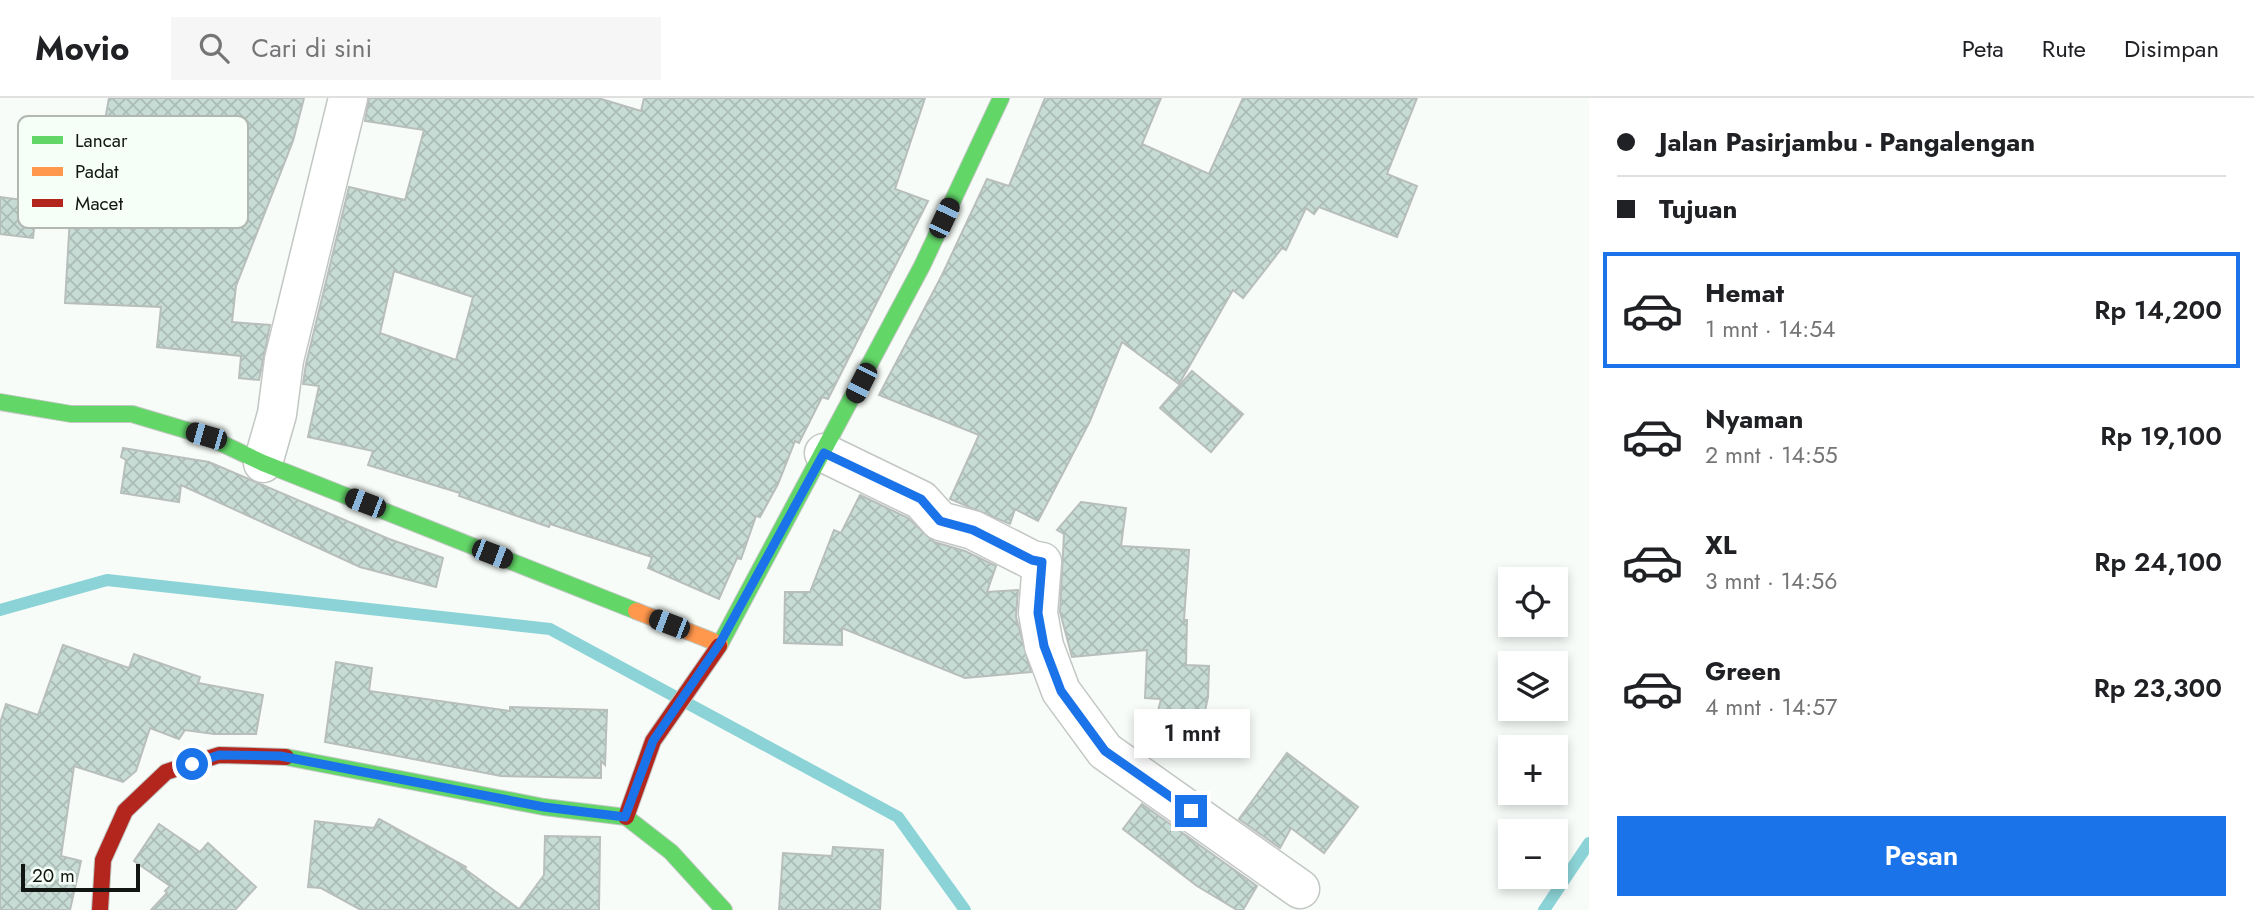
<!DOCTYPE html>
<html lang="id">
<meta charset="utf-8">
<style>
:root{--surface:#fff;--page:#f6f6f6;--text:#202124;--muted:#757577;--line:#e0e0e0;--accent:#1a73e8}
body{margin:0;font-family:Jost,sans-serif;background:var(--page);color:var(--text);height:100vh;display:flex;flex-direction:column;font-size:26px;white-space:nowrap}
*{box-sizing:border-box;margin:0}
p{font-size:23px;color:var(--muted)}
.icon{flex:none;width:38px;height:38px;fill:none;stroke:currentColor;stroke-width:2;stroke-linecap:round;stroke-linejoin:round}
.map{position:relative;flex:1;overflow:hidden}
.details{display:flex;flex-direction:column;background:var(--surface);width:665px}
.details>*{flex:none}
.hud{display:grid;align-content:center;height:154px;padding:0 28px;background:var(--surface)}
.buttons{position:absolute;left:1498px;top:469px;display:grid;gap:14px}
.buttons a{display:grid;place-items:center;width:70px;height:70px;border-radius:0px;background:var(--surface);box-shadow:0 4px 10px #0003;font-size:35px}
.scale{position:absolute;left:21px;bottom:18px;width:119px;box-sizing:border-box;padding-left:7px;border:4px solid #111612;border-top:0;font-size:19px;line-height:24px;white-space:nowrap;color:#111612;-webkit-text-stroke:5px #f5fef7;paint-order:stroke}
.end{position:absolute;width:32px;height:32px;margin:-16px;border:9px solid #1a73e8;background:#fff;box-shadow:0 0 0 4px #fff}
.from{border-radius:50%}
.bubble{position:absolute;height:49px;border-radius:0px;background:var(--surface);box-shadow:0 4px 10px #0003;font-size:23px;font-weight:600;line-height:49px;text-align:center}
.car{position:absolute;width:21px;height:42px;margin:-21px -10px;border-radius:9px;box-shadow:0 0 5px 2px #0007;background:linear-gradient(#222 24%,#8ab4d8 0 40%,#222 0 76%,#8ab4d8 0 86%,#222 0)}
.hud b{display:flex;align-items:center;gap:24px;height:66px;font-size:26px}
.hud b+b{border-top:2px solid var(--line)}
.hud i{width:18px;height:18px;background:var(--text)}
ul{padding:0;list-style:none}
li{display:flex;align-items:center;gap:21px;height:116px;margin:0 14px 10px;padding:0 14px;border:4px solid transparent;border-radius:0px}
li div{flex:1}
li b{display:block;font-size:26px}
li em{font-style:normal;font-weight:600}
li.current{border-color:var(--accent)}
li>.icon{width:63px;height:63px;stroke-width:1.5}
.button{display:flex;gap:14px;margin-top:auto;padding:14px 28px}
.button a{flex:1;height:80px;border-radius:0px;background:var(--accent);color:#fff;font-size:28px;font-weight:600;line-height:80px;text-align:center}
header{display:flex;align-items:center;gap:42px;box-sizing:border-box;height:98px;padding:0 35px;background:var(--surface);border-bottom:2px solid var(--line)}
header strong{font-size:33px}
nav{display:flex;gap:38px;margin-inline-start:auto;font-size:24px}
.search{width:490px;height:63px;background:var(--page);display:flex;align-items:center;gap:18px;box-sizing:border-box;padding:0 24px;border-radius:0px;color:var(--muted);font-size:26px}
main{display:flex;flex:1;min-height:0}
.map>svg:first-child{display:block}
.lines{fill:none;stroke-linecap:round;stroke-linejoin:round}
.stream{stroke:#8bd3d6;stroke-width:12}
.building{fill:url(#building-cross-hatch);stroke:#b8bebb;stroke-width:2;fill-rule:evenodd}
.street-casing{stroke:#c2c7c3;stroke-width:41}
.fast-casing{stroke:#c2c7c3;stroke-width:18}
.slow-casing{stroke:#c2c7c3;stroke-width:18}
.jam-casing{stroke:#c2c7c3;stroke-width:18}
.street{stroke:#fefffe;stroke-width:38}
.fast{stroke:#63d668;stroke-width:16}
.slow{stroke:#ff974d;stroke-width:16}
.jam{stroke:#b3261e;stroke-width:16}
.route{stroke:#1a73e8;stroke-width:9}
.key{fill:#f5fef7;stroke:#b1b8b2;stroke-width:2}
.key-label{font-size:19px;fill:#111612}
</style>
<header>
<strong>Movio</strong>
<div class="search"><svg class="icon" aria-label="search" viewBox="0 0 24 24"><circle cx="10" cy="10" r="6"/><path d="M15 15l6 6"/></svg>Cari di sini</div>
<nav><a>Peta</a><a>Rute</a><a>Disimpan</a></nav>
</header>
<main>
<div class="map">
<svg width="1589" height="812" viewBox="0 0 1589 812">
<defs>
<pattern id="building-cross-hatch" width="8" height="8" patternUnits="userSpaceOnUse" patternTransform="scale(1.75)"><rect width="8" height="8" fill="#c8dcd6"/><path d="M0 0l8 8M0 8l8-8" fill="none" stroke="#abbcb7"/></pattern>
</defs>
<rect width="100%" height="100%" fill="#f7fcf8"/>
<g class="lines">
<!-- stream -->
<g class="stream">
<polyline points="0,512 107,482 550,531 898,719 965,812"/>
<polyline points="1544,812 1589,745"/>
</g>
</g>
<!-- building -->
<g class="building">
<polygon points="109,0 304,0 293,43 236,188 232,224 270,227 259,282 239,280 241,258 157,249 161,209 65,205 70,118 110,120 125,37 103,33"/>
<path d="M369,0H598L641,13L644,0H925L895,91L928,103L828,301L822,299L799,345L795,343L778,386L760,419L756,418L741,461L737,460L719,501L648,470L652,459L550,426L549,429L459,398L460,395L368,367L373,353L308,339L319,288L303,286L306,266L349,89L405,102L424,32L365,23ZM394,173L473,199L456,262L380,235Z"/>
<polygon points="1045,0 1161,0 1142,46 1209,76 1243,0 1417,0 1387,76 1417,88 1397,139 1319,109 1314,116 1306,110 1286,152 1282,150 1243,200 1233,192 1179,286 1122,244 1090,323 1038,423 1015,411 1010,426 950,401 979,337 879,297 942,177 987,81 1009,88"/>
<polygon points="0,99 37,104 33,140 0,136"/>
<polygon points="1192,273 1243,316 1211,354 1160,310"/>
<polygon points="123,350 209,364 389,441 443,460 436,489 360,469 181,387 179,404 121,395 126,362 121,359"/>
<polygon points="860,397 908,420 934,444 965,453 996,468 987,494 1018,492 1016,519 1031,574 965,580 842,530 842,547 784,545 785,494 810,494 834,432 841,435"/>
<polygon points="1081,404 1126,410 1121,448 1189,452 1184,522 1187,522 1186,567 1209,568 1208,599 1198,644 1153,634 1161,601 1145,600 1147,552 1072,559 1060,514 1064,436 1057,432"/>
<polygon points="63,547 129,570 134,556 200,579 198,585 263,597 256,636 214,636 185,632 179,641 150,630 136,673 123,684 74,668 61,758 81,763 70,812 0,812 0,625 6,606 38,617"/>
<polygon points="336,564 372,570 369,593 510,613 510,609 607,612 605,667 601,663 601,680 501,678 325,644"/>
<polygon points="1287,655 1358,709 1324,755 1291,730 1280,750 1239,721"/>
<polygon points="1142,706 1257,788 1243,812 1237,812 1197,788 1123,731"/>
<polygon points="379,721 466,769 465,771 519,811 544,777 545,738 600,739 599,812 361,812 321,790 308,789 315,723 374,730"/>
<polygon points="159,726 200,754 208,745 256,789 235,812 151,812 167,795 165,793 170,788 134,763"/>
<polygon points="833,749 883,752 880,812 779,812 783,755 832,758"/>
</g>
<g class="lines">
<defs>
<g id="street">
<polyline points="824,355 921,402 940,423 973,432 1032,462 1042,464 1038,515 1044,548 1061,593 1105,653 1300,791"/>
<polyline points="263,365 277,316 284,262 348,0"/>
</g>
<g id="fast">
<polyline points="0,304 71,316 132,316 206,338 263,365 636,513"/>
<polyline points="719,548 922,168 1001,0"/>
<polyline points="286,659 544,709 626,719 671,754 724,812"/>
</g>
<polyline id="slow" points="636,513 720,546"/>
<g id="jam">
<polyline points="626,719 653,643 719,548"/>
<polyline points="100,812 103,762 125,713 166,674 219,657 286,659"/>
</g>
</defs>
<!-- street casing -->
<use href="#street" class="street-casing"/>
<!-- fast casing -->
<use href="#fast" class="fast-casing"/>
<!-- slow casing -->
<use href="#slow" class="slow-casing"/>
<!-- jam casing -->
<use href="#jam" class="jam-casing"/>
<!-- street -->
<use href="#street" class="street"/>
<!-- fast -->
<use href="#fast" class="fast"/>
<!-- slow -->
<use href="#slow" class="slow"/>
<!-- jam -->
<use href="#jam" class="jam"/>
</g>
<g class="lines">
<!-- route -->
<polyline class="route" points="192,666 219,657 280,658 544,709 625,719 653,643 720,545 824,355 921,401 940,423 973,432 1032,462 1042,464 1038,515 1044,548 1061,593 1105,653 1191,713"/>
</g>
<!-- legend -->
<rect x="18" y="18" width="230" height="112" rx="10" class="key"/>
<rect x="32" y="38" width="31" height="8" fill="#63d668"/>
<rect x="32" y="69" width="31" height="9" fill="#ff974d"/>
<rect x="32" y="101" width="31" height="8" fill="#b3261e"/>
<g class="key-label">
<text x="75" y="49">Lancar</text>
<text x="75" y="80">Padat</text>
<text x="75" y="112">Macet</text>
</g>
</svg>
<div class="buttons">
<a><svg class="icon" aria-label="locate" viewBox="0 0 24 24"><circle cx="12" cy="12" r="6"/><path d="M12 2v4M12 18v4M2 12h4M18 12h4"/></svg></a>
<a><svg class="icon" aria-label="layers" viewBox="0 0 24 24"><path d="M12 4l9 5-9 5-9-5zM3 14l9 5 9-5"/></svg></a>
<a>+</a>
<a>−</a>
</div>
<div class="scale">20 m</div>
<i class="end from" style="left:192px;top:666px"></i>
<i class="end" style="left:1191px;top:713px"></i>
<div class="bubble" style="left:1134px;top:611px;width:116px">1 mnt</div>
<i class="car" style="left:944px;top:120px;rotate:25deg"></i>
<i class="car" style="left:861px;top:285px;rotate:207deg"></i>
<i class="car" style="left:206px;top:338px;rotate:286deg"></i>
<i class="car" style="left:365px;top:405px;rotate:291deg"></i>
<i class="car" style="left:492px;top:456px;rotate:111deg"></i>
<i class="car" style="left:669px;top:526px;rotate:291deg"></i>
</div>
<section class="details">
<div class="hud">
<b><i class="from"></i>Jalan Pasirjambu - Pangalengan</b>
<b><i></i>Tujuan</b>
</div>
<ul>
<li class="current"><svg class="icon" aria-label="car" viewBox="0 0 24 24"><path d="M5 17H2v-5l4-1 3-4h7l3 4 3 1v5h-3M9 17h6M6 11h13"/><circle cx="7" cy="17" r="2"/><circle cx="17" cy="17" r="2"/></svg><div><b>Hemat</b><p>1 mnt · 14:54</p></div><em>Rp 14,200</em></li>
<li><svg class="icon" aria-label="car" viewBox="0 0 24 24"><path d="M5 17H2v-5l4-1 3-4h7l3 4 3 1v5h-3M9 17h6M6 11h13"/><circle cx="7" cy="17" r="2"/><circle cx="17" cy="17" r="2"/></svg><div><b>Nyaman</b><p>2 mnt · 14:55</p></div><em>Rp 19,100</em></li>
<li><svg class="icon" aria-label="car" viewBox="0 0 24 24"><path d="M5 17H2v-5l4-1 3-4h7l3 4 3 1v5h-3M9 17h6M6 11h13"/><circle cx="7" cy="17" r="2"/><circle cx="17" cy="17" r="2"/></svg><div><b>XL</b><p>3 mnt · 14:56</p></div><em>Rp 24,100</em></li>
<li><svg class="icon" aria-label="car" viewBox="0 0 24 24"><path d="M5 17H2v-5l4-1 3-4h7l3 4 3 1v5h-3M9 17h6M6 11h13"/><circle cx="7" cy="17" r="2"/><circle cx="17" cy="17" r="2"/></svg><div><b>Green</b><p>4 mnt · 14:57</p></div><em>Rp 23,300</em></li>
</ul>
<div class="button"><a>Pesan</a></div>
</section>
</main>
